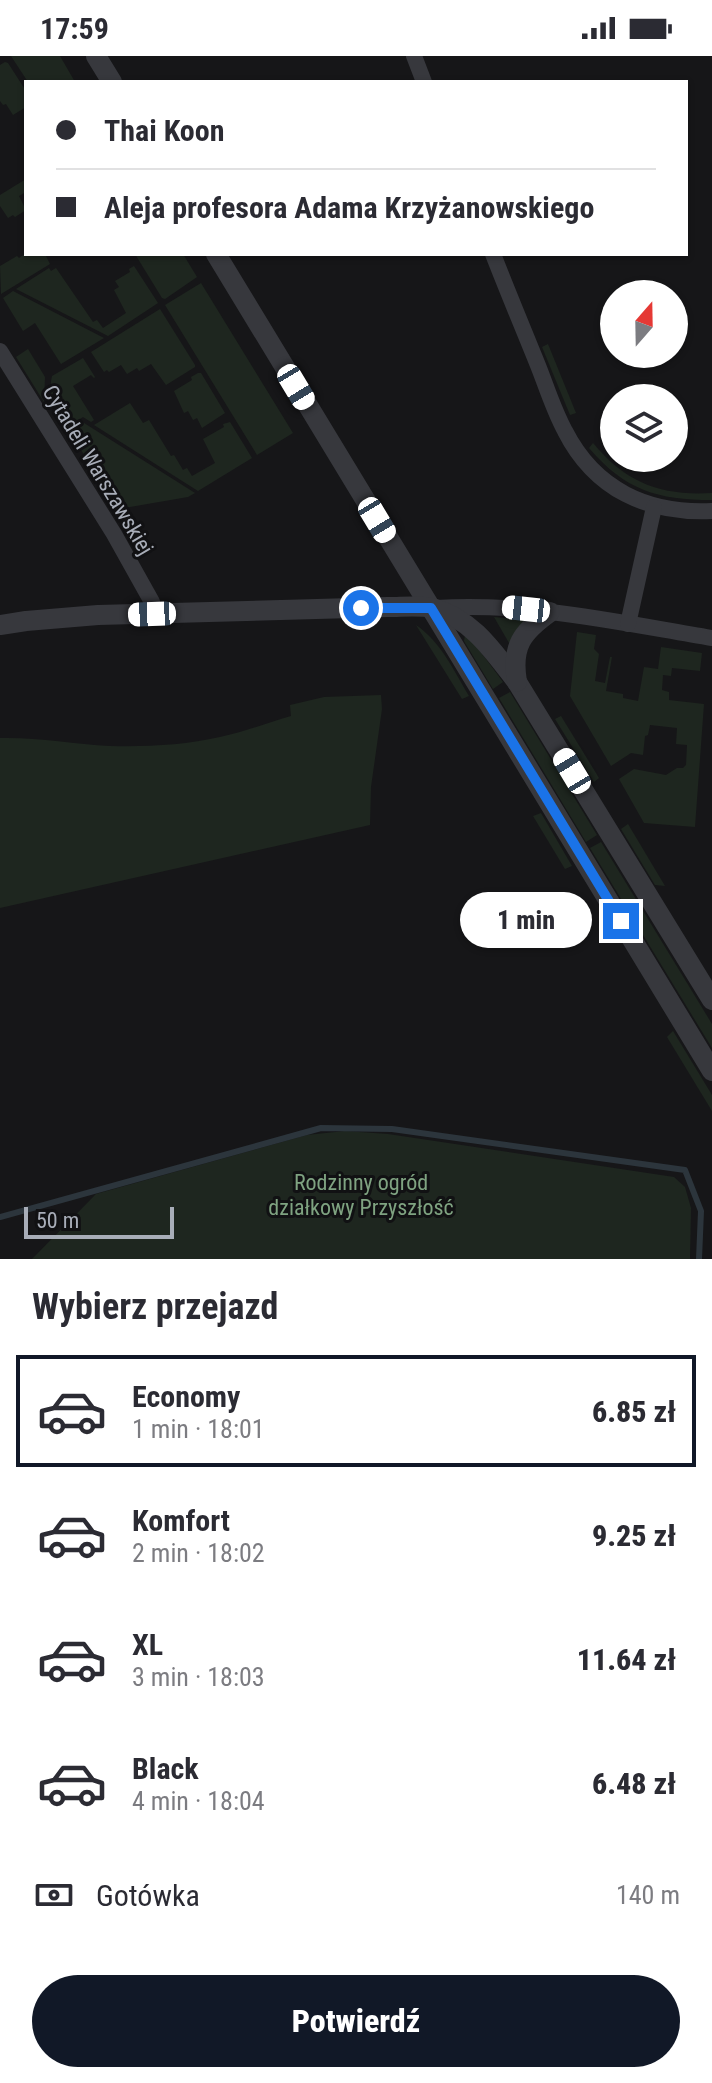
<!DOCTYPE html>
<html lang="pl">
<meta charset="utf-8">
<style>
:root{--surface:#fff;--page:#f2f2f3;--text:#2b2b33;--muted:#7c7c81;--line:#e1e1e2;--accent:#111827}
body{margin:0;font-family:"Roboto Condensed",sans-serif;background:var(--page);color:var(--text);height:100vh;display:flex;flex-direction:column;font-size:30px;white-space:nowrap}
*{box-sizing:border-box;margin:0}
p{font-size:26px;color:var(--muted)}
.icon{flex:none;width:44px;height:44px;fill:none;stroke:currentColor;stroke-width:2;stroke-linecap:round;stroke-linejoin:round}
.map{position:relative;height:1203px;overflow:hidden}
.details{display:flex;flex-direction:column;background:var(--surface);flex:1}
.details>*{flex:none}
.guide{position:absolute;left:24px;top:24px;width:664px;height:176px;border-radius:0px;box-shadow:0 2px 6px #0004;display:grid;align-content:center;height:176px;padding:0 32px;background:var(--surface)}
.needle{width:52px;rotate:20deg}
.buttons{position:absolute;left:600px;top:224px;display:grid;gap:16px}
.buttons a{display:grid;place-items:center;width:88px;height:88px;border-radius:50%;background:var(--surface);box-shadow:0 2px 6px #0004;font-size:40px}
.scale{position:absolute;left:24px;bottom:20px;width:150px;box-sizing:border-box;padding-left:8px;border:4px solid #a8adb8;border-top:0;font-size:22px;line-height:28px;white-space:nowrap;color:#a8adb8;-webkit-text-stroke:6px #111113;paint-order:stroke}
.end{position:absolute;width:36px;height:36px;margin:-18px;border:10px solid #1a73e8;background:#fff;box-shadow:0 0 0 4px #fff}
.from{border-radius:50%}
.bubble{position:absolute;height:56px;border-radius:28px;background:var(--surface);box-shadow:0 2px 6px #0004;font-size:26px;font-weight:800;line-height:56px;text-align:center}
.car{position:absolute;width:24px;height:48px;margin:-24px -12px;border-radius:10px;box-shadow:0 0 6px 2px #0007;background:linear-gradient(#fff 24%,#345 0 40%,#fff 0 76%,#345 0 86%,#fff 0)}
.guide b{display:flex;align-items:center;gap:28px;height:76px;font-size:30px}
.guide b+b{border-top:2px solid var(--line)}
.guide i{width:20px;height:20px;background:var(--text)}
ul{padding:0;list-style:none}
li{display:flex;align-items:center;gap:24px;height:112px;margin:0 16px 12px;padding:0 16px;border:4px solid transparent;border-radius:0px}
li div{flex:1}
li b{display:block;font-size:30px}
li em{font-style:normal;font-weight:800}
li.current{border-color:var(--accent)}
li>.icon{width:72px;height:72px;stroke-width:1.5}
h2{padding:0 32px;font-size:36px;line-height:96px}
.pay{display:flex;align-items:center;gap:20px;height:88px;padding:0 32px;font-size:30px}
.pay p{margin-inline-start:auto}
.primary-button{display:flex;gap:16px;margin-top:auto;padding:16px 32px}
.primary-button a{flex:1;height:92px;border-radius:48px;background:var(--accent);color:#fff;font-size:32px;font-weight:800;line-height:92px;text-align:center}
.status{display:flex;justify-content:space-between;align-items:center;height:56px;padding:0 40px;background:var(--surface);direction:ltr}
.status svg{height:22px;fill:currentColor}
.map>svg:first-child{display:block}
.green{fill:#1e261f}
.lines{fill:none;stroke-linecap:round;stroke-linejoin:round}
.stream{stroke:#2c353c;stroke-width:6}
.minor{stroke:#37383d;stroke-width:16}
.tertiary{stroke:#37383d;stroke-width:20}
.route{stroke:#1a73e8;stroke-width:10}
.labels{text-anchor:middle;dominant-baseline:central;stroke-width:6;stroke-linejoin:round;paint-order:stroke}
.street-label{font-size:22px;fill:#a8adb8;stroke:#111113}
.park-label{font-size:22px;fill:#7fa381;stroke:#111113}
</style>
<div class="status"><b>17:59</b><svg viewBox="0 0 49 12"><path d="M0 12V9h3v3zM5 12V6h3v6zM10 12V3h3v9zM15 12V0h3v12zM26 1h20v11H26zM47 4h2v5h-2z"/></svg></div>
<div class="map">
<svg width="712" height="1203" viewBox="0 0 712 1203">
<rect width="100%" height="100%" fill="#161618"/>
<!-- green -->
<g class="green">
<polygon points="11,0 60,0 75,26 28,26"/>
<polygon points="5,6 8,7 26,35 26,51 13,59 6,48 3,49 0,45 0,9"/>
<polygon points="26,123 26,136 19,140 26,154 15,161 13,159 8,162 0,150 0,139"/>
<polygon points="26,197 45,198 50,208 1,238 0,210 17,200 19,202"/>
<polygon points="135,198 183,198 197,221 165,243 162,242"/>
<polygon points="134,210 158,247 108,280 16,233 49,212 51,215 56,212 93,266 97,264 103,272 126,257 114,234 119,231 115,225 130,216 129,213"/>
<polygon points="201,227 293,377 257,399 165,249"/>
<polygon points="13,235 104,282 61,308 35,267 23,275 3,242"/>
<polygon points="160,253 195,309 195,311 166,329 151,308 139,315 137,312 127,318 121,309 109,316 107,314 104,316 91,296"/>
<polygon points="548,288 576,357 570,359 542,291"/>
<polygon points="28,293 45,321 44,346 16,301"/>
<path d="M83,302L95,321L94,322L91,319L73,330L94,364L91,366L83,361L67,372C56,354 47,342 52,320Z"/>
<polygon points="198,317 201,317 225,357 202,372 197,362 193,364 188,355 184,357 174,335 192,324 191,321"/>
<polygon points="130,347 143,367 149,364 171,400 174,399 183,414 187,412 192,420 215,407 203,383 224,371 223,368 230,366 252,402 198,435 94,369"/>
<polygon points="84,367 195,437 188,441 130,451 122,451 112,444 70,376"/>
<path d="M593,387C626,427 661,440 712,437V444C657,444 625,434 589,392Z"/>
<polygon points="494,561 527,564 509,587"/>
<path d="M416,569C441,586 454,615 469,640L462,643Z"/>
<polygon points="577,576 596,579 594,593 599,598 595,625 605,627 610,601 612,601 606,635 623,638 623,642 638,645 644,611 658,613 661,591 702,597 700,615 672,612 671,620 663,619 662,634 669,636 669,644 704,648 695,771 644,767 619,723 634,713 666,719 677,712 683,712 686,709 687,689 676,688 677,672 650,669 648,679 645,680 643,699 631,697 611,710 570,640"/>
<polygon points="465,579 468,579 503,626 493,633 464,585"/>
<polygon points="510,636 597,779 586,786 499,642"/>
<path d="M381,639L382,653L371,731L370,769L0,852V682C37,681 73,688 110,690C146,691 185,689 220,681C244,676 267,667 291,660L290,649L324,641Z"/>
<polygon points="561,660 599,722 594,726 555,663"/>
<polygon points="541,757 572,810 565,813 533,760"/>
<polygon points="628,768 665,830 655,829 621,773"/>
<polygon points="601,786 712,968 712,992 590,792"/>
<polygon points="673,975 712,1039 712,1055 667,981"/>
<polygon points="345,1075 388,1078 674,1121 685,1131 691,1152 690,1203 32,1203 96,1138 307,1079"/>
</g>
<g class="lines">
<!-- stream -->
<polyline class="stream" points="0,1161 321,1072 392,1073 685,1114 701,1155 699,1203"/>
<!-- minor -->
<g class="minor">
<polyline points="414,0 424,26"/>
<path d="M493,198C507,234 522,270 537,307C546,329 553,353 565,375C595,434 648,458 712,455"/>
<polyline points="0,295 114,478 152,546 152,558"/>
<path d="M436,552C529,546 621,567 712,582"/>
<polyline points="628,568 654,451"/>
</g>
<!-- tertiary -->
<g class="tertiary">
<polyline points="96,0 112,26"/>
<polyline points="216,198 712,1015"/>
<path d="M0,569L26,565L98,559L388,551C402,551 419,549 433,552C472,563 493,595 517,626L712,944"/>
<path d="M517,626C511,590 522,576 550,556"/>
</g>
</g>
<g class="lines">
<!-- route -->
<polyline class="route" points="361,552 431,552 621,865"/>
</g>
<g class="labels">
<!-- street labels -->
<g class="street-label">
<text transform="translate(98 414) rotate(59)">Cytadeli Warszawskiej</text>
</g>
<!-- park labels -->
<g class="park-label">
<text x="361" y="1126">Rodzinny ogród<tspan x="361" dy="25">działkowy Przyszłość</tspan></text>
</g>
</g>
</svg>
<div class="buttons">
<a><svg class="needle" viewBox="-14 -14 28 28"><path d="M0-13l5 13h-10z" fill="#e53935"/><path d="M0 13l5-13h-10z" fill="#7c7c81"/></svg></a>
<a><svg class="icon" aria-label="layers" viewBox="0 0 24 24"><path d="M12 4l9 5-9 5-9-5zM3 14l9 5 9-5"/></svg></a>
</div>
<div class="scale">50 m</div>
<i class="end from" style="left:361px;top:552px"></i>
<i class="end" style="left:621px;top:865px"></i>
<div class="bubble" style="left:460px;top:836px;width:132px">1 min</div>
<i class="car" style="left:296px;top:331px;rotate:149deg"></i>
<i class="car" style="left:377px;top:464px;rotate:149deg"></i>
<i class="car" style="left:526px;top:553px;rotate:276deg"></i>
<i class="car" style="left:152px;top:558px;rotate:268deg"></i>
<i class="car" style="left:572px;top:715px;rotate:329deg"></i>
<div class="guide">
<b><i class="from"></i>Thai Koon</b>
<b><i></i>Aleja profesora Adama Krzyżanowskiego</b>
</div>
</div>
<section class="details">
<h2>Wybierz przejazd</h2>
<ul>
<li class="current"><svg class="icon" aria-label="car" viewBox="0 0 24 24"><path d="M5 17H2v-5l4-1 3-4h7l3 4 3 1v5h-3M9 17h6M6 11h13"/><circle cx="7" cy="17" r="2"/><circle cx="17" cy="17" r="2"/></svg><div><b>Economy</b><p>1 min · 18:01</p></div><em>6.85 zł</em></li>
<li><svg class="icon" aria-label="car" viewBox="0 0 24 24"><path d="M5 17H2v-5l4-1 3-4h7l3 4 3 1v5h-3M9 17h6M6 11h13"/><circle cx="7" cy="17" r="2"/><circle cx="17" cy="17" r="2"/></svg><div><b>Komfort</b><p>2 min · 18:02</p></div><em>9.25 zł</em></li>
<li><svg class="icon" aria-label="car" viewBox="0 0 24 24"><path d="M5 17H2v-5l4-1 3-4h7l3 4 3 1v5h-3M9 17h6M6 11h13"/><circle cx="7" cy="17" r="2"/><circle cx="17" cy="17" r="2"/></svg><div><b>XL</b><p>3 min · 18:03</p></div><em>11.64 zł</em></li>
<li><svg class="icon" aria-label="car" viewBox="0 0 24 24"><path d="M5 17H2v-5l4-1 3-4h7l3 4 3 1v5h-3M9 17h6M6 11h13"/><circle cx="7" cy="17" r="2"/><circle cx="17" cy="17" r="2"/></svg><div><b>Black</b><p>4 min · 18:04</p></div><em>6.48 zł</em></li>
</ul>
<div class="pay"><svg class="icon" aria-label="cash" viewBox="0 0 24 24"><path d="M3 7h18v10H3z"/><circle cx="12" cy="12" r="2"/></svg>Gotówka<p>140 m</p></div>
<div class="primary-button"><a>Potwierdź</a></div>
</section>
